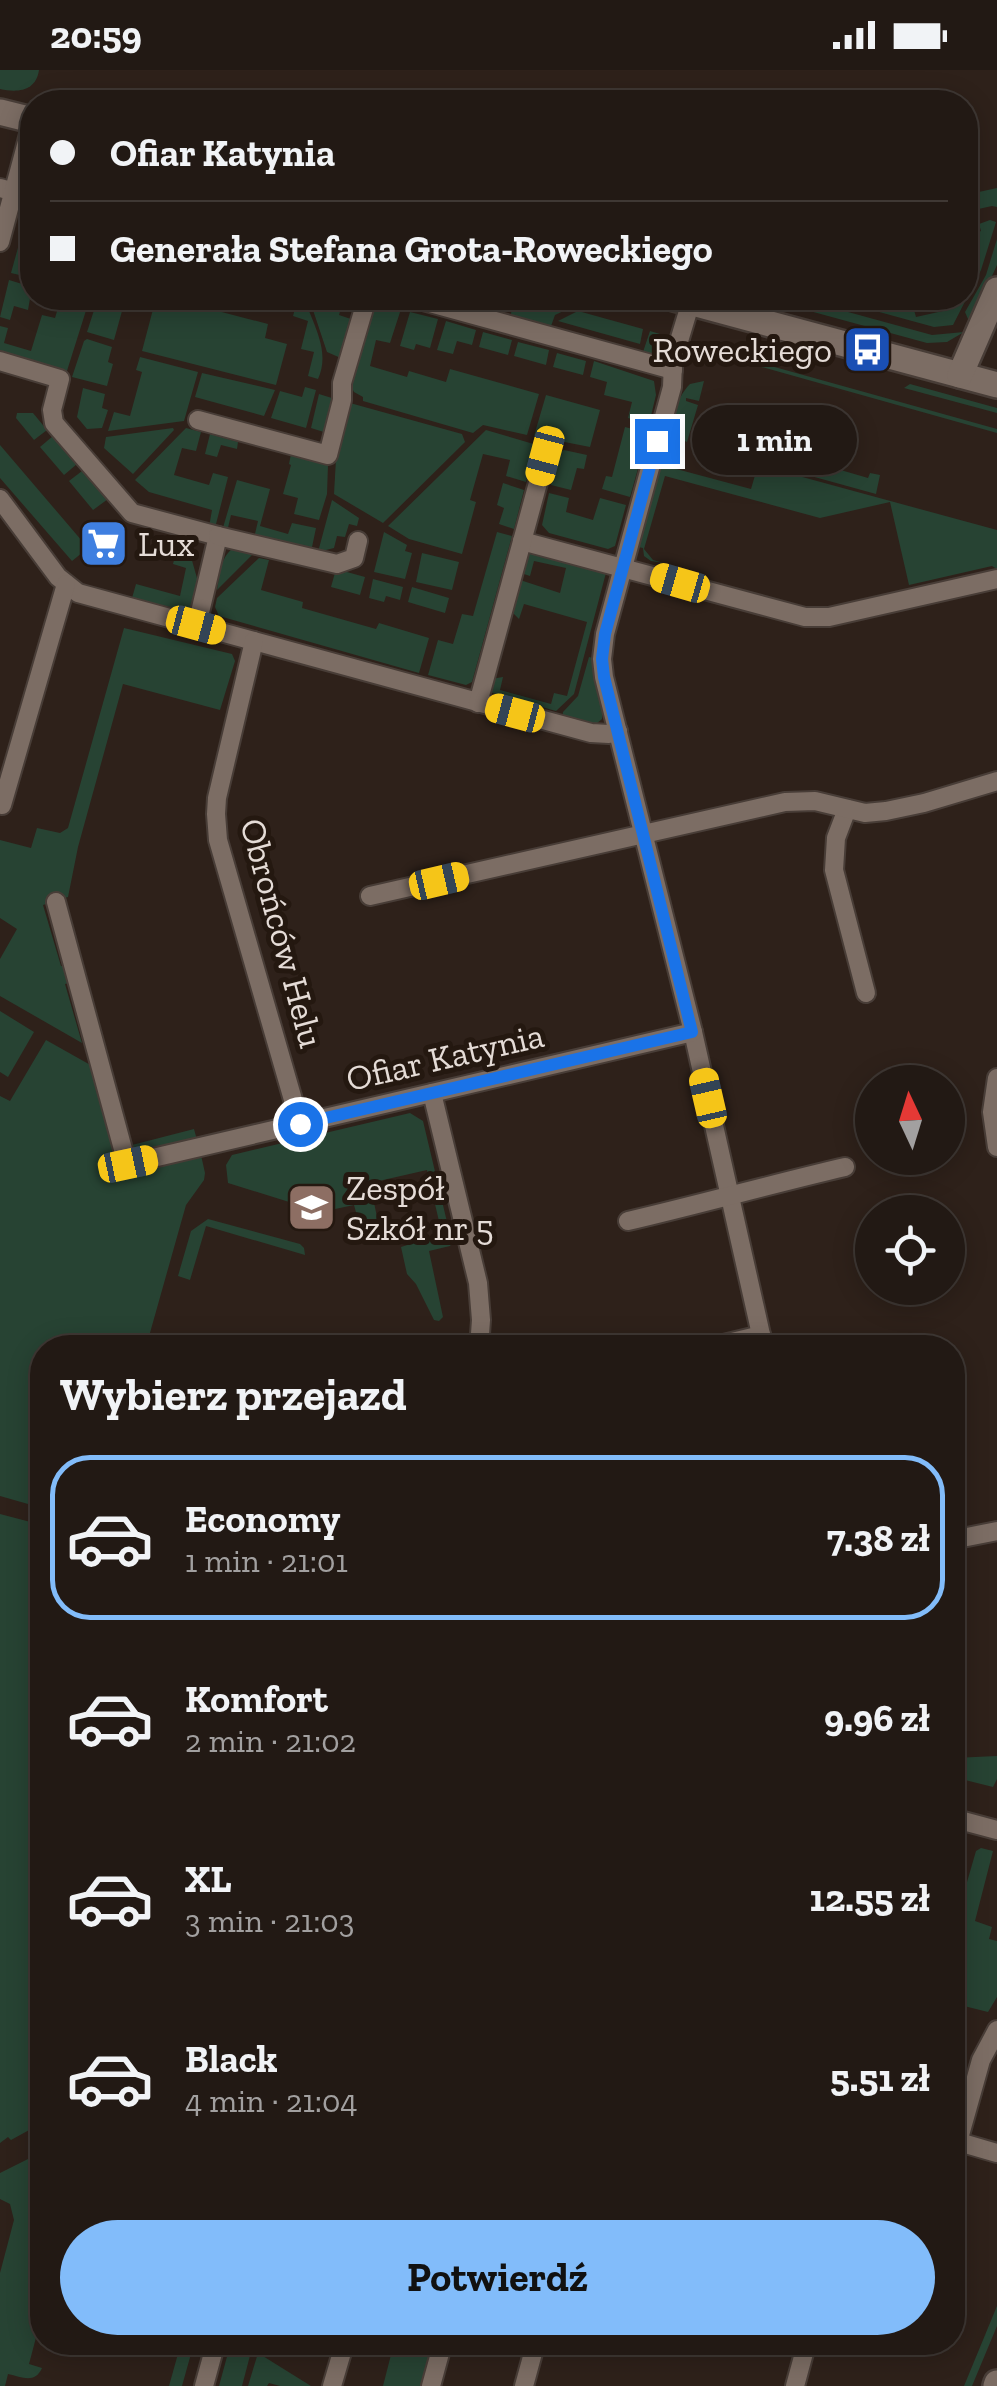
<!DOCTYPE html>
<html lang="pl">
<meta charset="utf-8">
<style>
:root{--surface:#221914;--page:#2e2622;--text:#f1f3f6;--muted:#a2a0a0;--line:#3f3834;--accent:#82bcfa}
body{margin:0;font-family:"Zilla Slab",serif;background:var(--page);color:var(--text);height:100vh;display:flex;flex-direction:column;font-size:38px;white-space:nowrap}
*{box-sizing:border-box;margin:0}
p{font-size:32px;color:var(--muted)}
.icon{flex:none;width:55px;height:55px;fill:none;stroke:currentColor;stroke-width:2;stroke-linecap:round;stroke-linejoin:round}
.map{position:relative;flex:1;overflow:hidden}
.drawer{position:absolute;left:30px;top:1265px;width:935px;height:1020px;display:flex;flex-direction:column;background:var(--surface);border-radius:40px;box-shadow:0 5px 25px #0003,0 0 0 2px var(--line)}
.drawer>*{flex:none}
.guide{position:absolute;left:20px;top:20px;width:958px;height:220px;border-radius:40px;box-shadow:0 5px 25px #0003,0 0 0 2px var(--line);display:grid;align-content:center;height:220px;padding:0 30px;background:var(--surface)}
.needle{width:65px;rotate:356deg}
.tools{position:absolute;left:855px;top:995px;display:grid;gap:20px}
.tools a{display:grid;place-items:center;width:110px;height:110px;border-radius:50%;background:var(--surface);box-shadow:0 5px 25px #0003,0 0 0 2px var(--line);font-size:50px}
.end{position:absolute;width:45px;height:45px;margin:-22px;border:12px solid #1a73e8;background:#fff;box-shadow:0 0 0 5px #fff}
.from{border-radius:50%}
.bubble{position:absolute;height:70px;border-radius:35px;background:var(--surface);box-shadow:0 5px 25px #0003,0 0 0 2px var(--line);font-size:32px;font-weight:700;line-height:70px;text-align:center}
.car{position:absolute;width:30px;height:60px;margin:-30px -15px;border-radius:12px;box-shadow:0 0 8px 2px #0007;background:linear-gradient(#f5c518 24%,#345 0 40%,#f5c518 0 76%,#345 0 86%,#f5c518 0)}
.guide b{display:flex;align-items:center;gap:35px;height:95px;font-size:38px}
.guide b+b{border-top:2px solid var(--line)}
.guide i{width:25px;height:25px;background:var(--text)}
ul{padding:0;list-style:none}
li{display:flex;align-items:center;gap:30px;height:165px;margin:0 20px 15px;padding:0 10px;border:5px solid transparent;border-radius:40px}
li div{flex:1}
li b{display:block;font-size:38px}
li em{font-style:normal;font-weight:700}
li.current{border-color:var(--accent)}
li>.icon{width:90px;height:90px;stroke-width:1.5}
h2{padding:0 30px;font-size:45px;line-height:120px}
.button{display:flex;gap:20px;margin-top:auto;padding:20px 30px}
.button a{flex:1;height:115px;border-radius:60px;background:var(--accent);color:#111;font-size:40px;font-weight:700;line-height:115px;text-align:center}
.status{display:flex;justify-content:space-between;align-items:center;height:70px;padding:0 50px;background:var(--surface);direction:ltr}
.status svg{height:28px;fill:currentColor}
.map>svg:first-child{display:block}
.green{fill:#274333}
.lines{fill:none;stroke-linecap:round;stroke-linejoin:round}
.street-casing{stroke:#483d37;stroke-width:22}
.secondary-casing{stroke:#483d37;stroke-width:30}
.street{stroke:#7c6d64;stroke-width:18}
.secondary{stroke:#7c6d64;stroke-width:25}
.route{stroke:#1a73e8;stroke-width:12}
.labels{text-anchor:middle;dominant-baseline:central;stroke-width:10;stroke-linejoin:round;paint-order:stroke}
.poi-label{font-size:35px;fill:#e5dcd7;stroke:#241810;text-anchor:start}
.street-label{font-size:35px;fill:#e5dcd7;stroke:#241810}
</style>
<div class="status"><b>20:59</b><svg viewBox="0 0 49 12"><path d="M0 12V9h3v3zM5 12V6h3v6zM10 12V3h3v9zM15 12V0h3v12zM26 1h20v11H26zM47 4h2v5h-2z"/></svg></div>
<div class="map">
<svg width="997" height="2316" viewBox="0 0 997 2316">
<rect width="100%" height="100%" fill="#2e211a"/>
<!-- green -->
<g class="green">
<path d="M0,0H39C36,21 18,23 0,19Z"/>
<polygon points="997,118 997,137 992,136 965,142 965,125"/>
<polygon points="990,150 996,152 981,200 953,255 934,257 828,228 843,228 885,239 912,233 916,247 943,241 940,228 965,228 965,159 970,156 974,164 981,161 979,154"/>
<polygon points="997,169 997,195 972,250 968,249 965,242 986,205"/>
<polygon points="19,174 32,178 32,208 11,203"/>
<polygon points="9,210 32,217 28,240 14,236 10,250 0,247"/>
<polygon points="61,228 89,231 66,304 0,283 0,256 8,258 4,273 31,281 42,245 55,248"/>
<polygon points="156,228 168,228 268,254 265,268 287,274 276,315 142,281"/>
<path d="M298,228H304C313,254 331,282 318,309L308,306L314,282L301,279L308,251L293,246Z"/>
<polygon points="309,228 317,228 315,238 329,242 334,228 344,228 339,245 354,250 343,289 327,282"/>
<polygon points="476,228 530,228 570,238 555,245 550,259 510,249 512,238"/>
<polygon points="762,228 797,228 932,265 964,262 947,272 927,273"/>
<polygon points="96,234 122,241 114,270 87,262"/>
<polygon points="371,234 401,239 390,273 376,270 370,296 407,307 409,301 446,312 450,299 539,324 527,365 483,355 473,363 363,331 363,327 354,322 350,314"/>
<polygon points="578,241 643,259 640,274 558,251"/>
<polygon points="410,242 438,249 430,278 416,274 414,280 400,276"/>
<polygon points="446,251 476,260 472,275 457,271 453,284 437,280"/>
<polygon points="650,261 670,267 669,275 658,284 642,285"/>
<polygon points="483,262 512,270 508,285 479,277"/>
<polygon points="87,269 112,277 108,292 113,294 107,316 72,307 84,271"/>
<polygon points="518,272 549,280 546,295 514,286"/>
<polygon points="689,273 997,359 997,363 701,280 696,295 689,284"/>
<polygon points="557,283 586,291 583,305 553,297"/>
<polygon points="140,287 198,302 184,351 108,361 114,342 130,346 142,302 136,300"/>
<polygon points="594,291 654,311 656,325 649,354 628,348 632,332 604,325 607,312 590,307"/>
<polygon points="202,303 275,320 264,346 195,327"/>
<path d="M704,311L699,331L686,328V331L698,335L687,372C662,363 676,328 690,314Z"/>
<polygon points="910,314 997,338 997,343 904,318"/>
<polygon points="305,317 316,320 306,358 271,348 280,321 302,327"/>
<polygon points="83,318 105,324 102,338 108,340 102,358 87,359 77,347"/>
<polygon points="319,324 335,329 327,363 311,358"/>
<polygon points="546,325 600,340 590,377 534,366"/>
<polygon points="350,333 462,364 465,372 383,453 334,424 336,389"/>
<polygon points="17,343 33,343 47,360 34,370 16,348"/>
<polygon points="696,355 706,358 705,363 747,374 749,370 766,374 766,379 807,391 809,386 828,391 827,396 868,408 870,403 880,405 876,424 691,373"/>
<polygon points="625,357 648,363 630,427 602,419 606,406 612,407"/>
<polygon points="173,358 174,360 133,404 104,378 106,367"/>
<polygon points="186,358 201,362 196,381 182,378 174,405 209,415 213,403 228,407 215,458 209,457 212,440 149,422 135,410"/>
<polygon points="486,360 537,375 526,412 506,406 510,390 483,384 470,430 476,432 462,484 409,469 388,456"/>
<polygon points="210,364 238,372 237,379 221,375 217,387 205,384"/>
<polygon points="53,366 77,394 64,405 40,377"/>
<polygon points="0,375 88,478 72,491 0,408"/>
<polygon points="564,380 587,385 584,399 577,398 571,420 551,415 560,382"/>
<polygon points="291,384 328,395 327,424 319,450 294,444 298,428 283,424 291,395 289,394"/>
<polygon points="671,388 669,397 751,419 758,395 997,460 997,499 992,496 909,515 890,432 820,448 665,406 644,479 653,490 664,493 651,491 644,486 643,478 638,477 659,399 665,391"/>
<polygon points="82,401 108,429 93,440 69,411"/>
<polygon points="237,410 270,419 260,456 288,464 292,453 316,458 311,482 254,468 258,451 231,445 227,462 222,461"/>
<polygon points="503,413 524,420 514,459 499,454 504,438 497,435"/>
<polygon points="549,423 569,428 566,442 593,450 600,428 626,435 615,476 608,479 549,463 542,455"/>
<polygon points="332,430 359,448 357,456 349,454 345,467 337,466 334,478 318,482"/>
<polygon points="384,462 407,475 405,481 412,483 405,509 374,502"/>
<polygon points="497,462 512,466 472,612 466,615 428,605 438,570 453,574 462,544 473,546"/>
<polygon points="179,471 187,473 201,522 191,542 132,528 136,514 180,526 186,498 173,494"/>
<path d="M235,477L255,482L217,520C220,504 220,486 235,477Z"/>
<polygon points="535,481 607,499 574,624 556,641 489,622 491,609 503,607 500,620 551,634 554,623 567,626 587,552 524,534 519,549 511,541 520,510 560,523 566,498 534,491 530,506 521,503 527,486"/>
<polygon points="422,483 459,492 452,520 416,512"/>
<polygon points="259,488 269,490 261,520 303,532 302,538 376,559 379,553 429,568 419,603 219,546 215,537 217,528"/>
<polygon points="336,499 365,507 360,525 331,517"/>
<polygon points="373,509 403,517 400,530 386,526 384,532 369,528"/>
<polygon points="412,517 449,528 445,543 408,532"/>
<polygon points="124,558 232,584 235,591 220,640 123,614 78,777 68,827 43,835 61,896 68,895 74,912 65,914 82,973 0,926 0,889 17,859 0,848 0,770 31,778 37,758 60,763 68,758"/>
<polygon points="589,587 593,588 603,639 602,649 596,654 562,648 563,642 578,626"/>
<polygon points="0,941 34,962 8,1007 0,1002"/>
<polygon points="46,970 94,997 125,1103 201,1085 205,1103 204,1110 186,1135 146,1277 42,1278 42,1306 38,1305 36,1312 42,1316 42,1438 0,1426 0,1026 10,1031"/>
<polygon points="410,1043 423,1051 452,1173 450,1176 429,1181 443,1247 439,1251 434,1250 416,1214 407,1204 401,1177 442,1164 427,1100 370,1113 378,1152 360,1157 354,1135 321,1142 228,1113 226,1095 232,1085"/>
<polygon points="194,1059 197,1070 138,1083 132,1075"/>
<polygon points="208,1149 300,1174 304,1178 305,1185 206,1156 190,1210 178,1206 191,1161"/>
<polygon points="0,1444 42,1455 42,2053 11,2070 8,2067 0,2073"/>
<polygon points="997,1686 997,1709 993,1717 953,1707 953,1688"/>
<polygon points="953,1771 964,1774 967,1779 953,1837"/>
<polygon points="981,1778 993,1781 975,1851 992,1857 989,1869 997,1871 997,1927 988,1942 952,1933 953,1846 958,1843 976,1781"/>
<path d="M30,2088L42,2091V2245L29,2294L42,2298C35,2314 22,2307 8,2304L5,2316H0V2203L14,2150L10,2134L0,2129V2103Z"/>
<polygon points="997,2236 997,2256 972,2316 964,2316"/>
<polygon points="231,2272 246,2273 252,2278 242,2316 219,2316"/>
<polygon points="429,2272 432,2280 424,2316 383,2316 394,2273"/>
<polygon points="181,2273 194,2273 182,2316 169,2316"/>
<polygon points="258,2283 311,2316 280,2316 269,2313 267,2316 248,2316"/>
</g>
<g class="lines">
<defs>
<g id="street">
<polyline points="0,118 32,127"/>
<polyline points="0,172 32,53"/>
<polyline points="412,228 673,300"/>
<polyline points="692,228 673,291 672,317 605,564 602,589 604,607 693,962 764,1278"/>
<polyline points="0,291 60,309 52,340 54,353 132,443 218,466 197,555"/>
<polyline points="198,350 328,385 342,330 342,313 367,228"/>
<polyline points="0,429 58,507 78,523 591,663 609,664 618,661"/>
<polyline points="218,466 337,494 354,488 358,471"/>
<polyline points="522,471 805,547 829,547 997,509"/>
<polyline points="254,571 217,728 216,744 218,770 300,1054"/>
<polyline points="478,633 545,387"/>
<polyline points="2,735 66,514"/>
<polyline points="847,739 836,768 834,800 866,923"/>
<polyline points="370,826 785,732 815,731 865,743 886,741 924,733 997,711"/>
<polyline points="56,832 127,1094 693,962"/>
<polyline points="997,1008 992,1042 997,1077"/>
<polyline points="432,1023 478,1213 481,1250 479,1278"/>
<path d="M628,1151C701,1134 772,1114 845,1097"/>
<polyline points="707,1278 761,1265"/>
<polyline points="952,1470 997,1461"/>
<polyline points="952,1748 997,1760"/>
<polyline points="952,2070 997,2083"/>
<polyline points="958,2072 981,1990 997,1960"/>
<polyline points="204,2316 216,2272"/>
<polyline points="332,2316 345,2272"/>
<polyline points="431,2316 443,2272"/>
<polyline points="524,2316 536,2272"/>
<polyline points="795,2316 807,2272"/>
</g>
<g id="secondary">
<polyline points="0,42 32,50"/>
<polyline points="674,228 997,315"/>
<polyline points="960,305 997,220"/>
<polyline points="996,2316 997,2313"/>
</g>
</defs>
<!-- street casing -->
<use href="#street" class="street-casing"/>
<!-- secondary casing -->
<use href="#secondary" class="secondary-casing"/>
<!-- street -->
<use href="#street" class="street"/>
<!-- secondary -->
<use href="#secondary" class="secondary"/>
</g>
<g class="lines">
<!-- route -->
<polyline class="route" points="300,1054 692,962 604,607 602,589 605,564 657,371"/>
</g>
<!-- icons -->
<defs>
<symbol id="bus-square" viewBox="-11 -11 22 22"><rect x="-9" y="-9" width="18" height="18" rx="4" fill="#1a4fb4" stroke="#241810"/><path d="M-5-6H5V4H4V6H2V4H-2V6H-4V4H-5ZM-3.5-4V0h7V-4ZM-3.5 1.2v1.5H-2V1.2ZM2 1.2v1.5H3.5V1.2Z" fill="#fff"/></symbol>
<symbol id="supermarket-square" viewBox="-11 -11 22 22"><rect x="-9" y="-9" width="18" height="18" rx="4" fill="#3f7fe0" stroke="#241810"/><path d="M-6-5.5h2.5l.6 2H6L4.5 2H-2.5L-4.4-4H-6ZM-1.5 3.2a1.3 1.3 0 1 0 .1 0ZM3 3.2a1.3 1.3 0 1 0 .1 0Z" fill="#fff"/></symbol>
<symbol id="school-square" viewBox="-11 -11 22 22"><rect x="-9" y="-9" width="18" height="18" rx="4" fill="#8d6e63" stroke="#241810"/><path d="M0-5L7-2L0 1L-7-2ZM-4 1L0 2.5L4 1V4Q0 6-4 4Z" fill="#fff"/></symbol>
</defs>
<g fill-rule="evenodd">
<use href="#bus-square" x="840" y="252" width="55" height="55"/>
<use href="#supermarket-square" x="76" y="446" width="55" height="55"/>
<use href="#school-square" x="284" y="1110" width="55" height="55"/>
</g>
<g class="labels">
<!-- poi labels -->
<g class="poi-label">
<text x="832" y="280" text-anchor="end">Roweckiego</text>
<text x="138" y="474">Lux</text>
<text x="346" y="1118">Zespół<tspan x="346" dy="40">Szkół nr 5</tspan></text>
</g>
<!-- street labels -->
<g class="street-label">
<text transform="translate(282 863) rotate(75)">Obrońców Helu</text>
<text transform="translate(445 987) rotate(-13)">Ofiar Katynia</text>
</g>
</g>
</svg>
<div class="tools">
<a><svg class="needle" viewBox="-14 -14 28 28"><path d="M0-13l5 13h-10z" fill="#e53935"/><path d="M0 13l5-13h-10z" fill="#a2a0a0"/></svg></a>
<a><svg class="icon" aria-label="locate" viewBox="0 0 24 24"><circle cx="12" cy="12" r="6"/><path d="M12 2v4M12 18v4M2 12h4M18 12h4"/></svg></a>
</div>
<i class="end from" style="left:300px;top:1054px"></i>
<i class="end" style="left:657px;top:371px"></i>
<div class="bubble" style="left:692px;top:335px;width:165px">1 min</div>
<i class="car" style="left:545px;top:386px;rotate:195deg"></i>
<i class="car" style="left:680px;top:513px;rotate:286deg"></i>
<i class="car" style="left:196px;top:555px;rotate:105deg"></i>
<i class="car" style="left:515px;top:643px;rotate:285deg"></i>
<i class="car" style="left:439px;top:811px;rotate:77deg"></i>
<i class="car" style="left:708px;top:1028px;rotate:347deg"></i>
<i class="car" style="left:128px;top:1094px;rotate:78deg"></i>
<div class="guide">
<b><i class="from"></i>Ofiar Katynia</b>
<b><i></i>Generała Stefana Grota-Roweckiego</b>
</div>
<section class="drawer">
<h2>Wybierz przejazd</h2>
<ul>
<li class="current"><svg class="icon" aria-label="car" viewBox="0 0 24 24"><path d="M5 17H2v-5l4-1 3-4h7l3 4 3 1v5h-3M9 17h6M6 11h13"/><circle cx="7" cy="17" r="2"/><circle cx="17" cy="17" r="2"/></svg><div><b>Economy</b><p>1 min · 21:01</p></div><em>7.38 zł</em></li>
<li><svg class="icon" aria-label="car" viewBox="0 0 24 24"><path d="M5 17H2v-5l4-1 3-4h7l3 4 3 1v5h-3M9 17h6M6 11h13"/><circle cx="7" cy="17" r="2"/><circle cx="17" cy="17" r="2"/></svg><div><b>Komfort</b><p>2 min · 21:02</p></div><em>9.96 zł</em></li>
<li><svg class="icon" aria-label="car" viewBox="0 0 24 24"><path d="M5 17H2v-5l4-1 3-4h7l3 4 3 1v5h-3M9 17h6M6 11h13"/><circle cx="7" cy="17" r="2"/><circle cx="17" cy="17" r="2"/></svg><div><b>XL</b><p>3 min · 21:03</p></div><em>12.55 zł</em></li>
<li><svg class="icon" aria-label="car" viewBox="0 0 24 24"><path d="M5 17H2v-5l4-1 3-4h7l3 4 3 1v5h-3M9 17h6M6 11h13"/><circle cx="7" cy="17" r="2"/><circle cx="17" cy="17" r="2"/></svg><div><b>Black</b><p>4 min · 21:04</p></div><em>5.51 zł</em></li>
</ul>
<div class="button"><a>Potwierdź</a></div>
</section>
</div>
